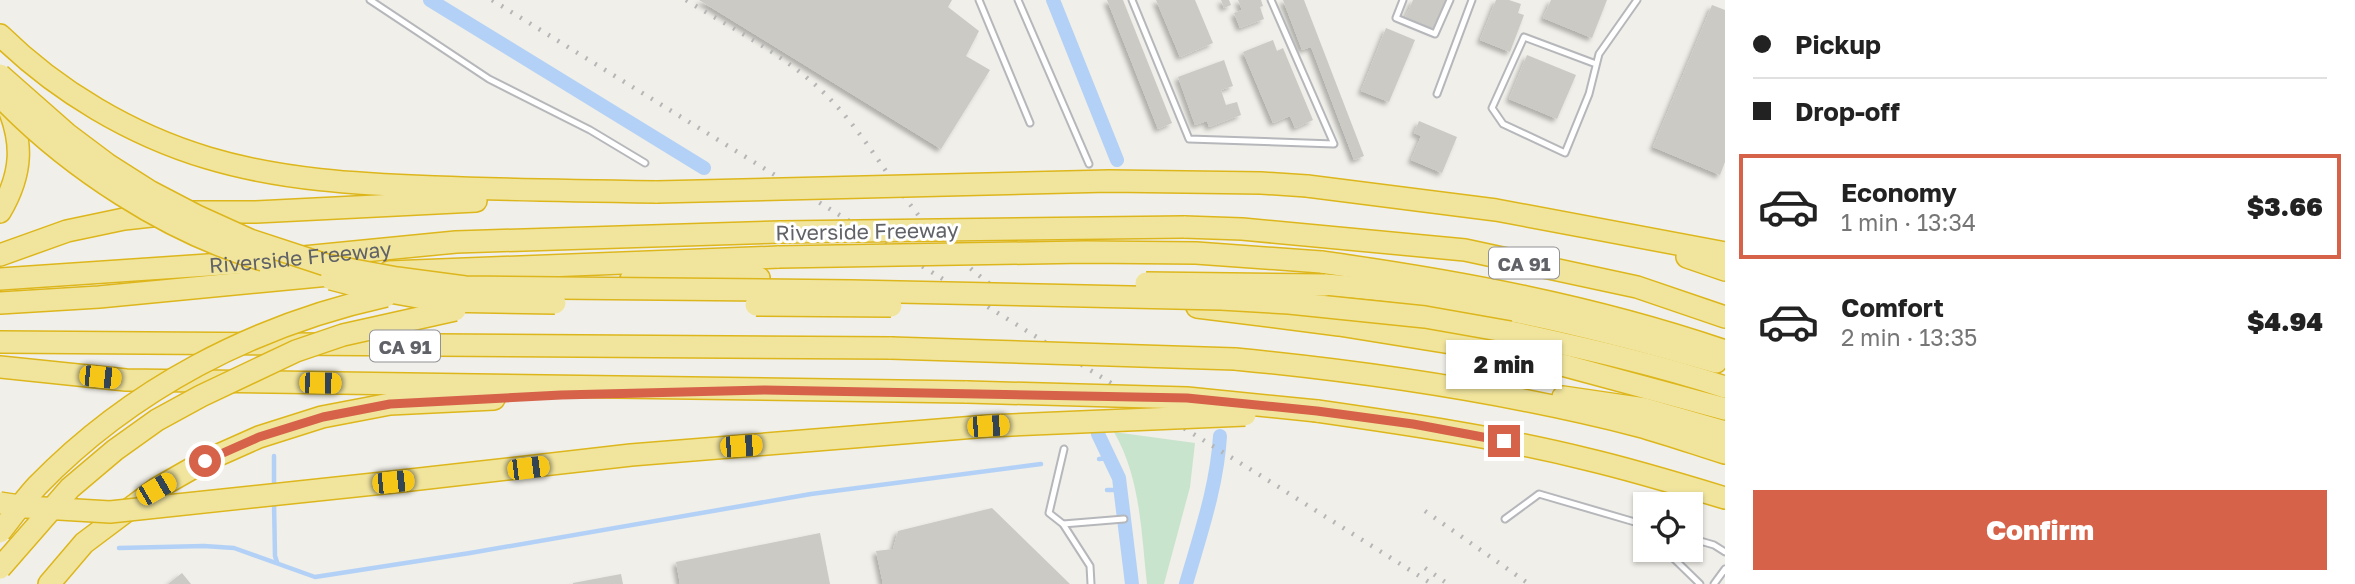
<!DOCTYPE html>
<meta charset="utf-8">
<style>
:root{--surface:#fff;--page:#f6f6f6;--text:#222;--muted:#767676;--line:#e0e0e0;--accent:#d66349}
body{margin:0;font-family:"Golos Text",sans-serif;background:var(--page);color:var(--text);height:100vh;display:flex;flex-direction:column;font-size:26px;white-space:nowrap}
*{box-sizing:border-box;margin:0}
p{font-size:23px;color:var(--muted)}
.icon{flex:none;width:38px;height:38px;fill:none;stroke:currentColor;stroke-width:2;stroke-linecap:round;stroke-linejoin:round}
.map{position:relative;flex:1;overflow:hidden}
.sheet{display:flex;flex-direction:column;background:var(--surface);width:630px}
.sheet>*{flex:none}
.top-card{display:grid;align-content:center;height:154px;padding:0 28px;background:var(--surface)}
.fabs{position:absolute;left:1633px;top:492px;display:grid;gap:14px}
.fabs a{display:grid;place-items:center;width:70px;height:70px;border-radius:0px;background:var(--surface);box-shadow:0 2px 5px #0004;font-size:35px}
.end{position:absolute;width:32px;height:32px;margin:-16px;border:9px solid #d66349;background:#fff;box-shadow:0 0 0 4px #fff}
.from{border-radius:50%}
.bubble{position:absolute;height:49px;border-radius:0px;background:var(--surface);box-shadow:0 2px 5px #0004;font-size:23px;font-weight:800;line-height:49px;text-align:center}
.car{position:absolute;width:21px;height:42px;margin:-21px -10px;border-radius:9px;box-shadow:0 0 5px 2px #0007;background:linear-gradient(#f5c518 24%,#345 0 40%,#f5c518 0 76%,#345 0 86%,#f5c518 0)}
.top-card b{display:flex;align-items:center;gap:24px;height:66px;font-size:26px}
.top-card b+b{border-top:2px solid var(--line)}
.top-card i{width:18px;height:18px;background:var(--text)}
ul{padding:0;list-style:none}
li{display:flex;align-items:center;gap:21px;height:105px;margin:0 14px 10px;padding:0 14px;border:4px solid transparent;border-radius:0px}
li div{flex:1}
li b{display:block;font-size:26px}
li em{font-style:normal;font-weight:800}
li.selected{border-color:var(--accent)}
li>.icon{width:63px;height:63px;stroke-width:1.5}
.primary-button{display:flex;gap:14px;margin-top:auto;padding:14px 28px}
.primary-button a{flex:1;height:80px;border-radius:0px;background:var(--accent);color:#fff;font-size:28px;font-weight:800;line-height:80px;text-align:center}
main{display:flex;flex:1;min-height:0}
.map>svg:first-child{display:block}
.green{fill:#c9e4cc}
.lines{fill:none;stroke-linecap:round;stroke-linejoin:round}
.stream{stroke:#b3d1f6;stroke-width:4.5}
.canal{stroke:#b3d1f6;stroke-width:14}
.building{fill:#cccac5;filter:url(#shadow)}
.lane-casing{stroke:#b5b7bb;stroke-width:9}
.highway-casing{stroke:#ddb61b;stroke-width:24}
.lane{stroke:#fff;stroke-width:5}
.highway{stroke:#f1e59e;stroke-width:21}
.rail{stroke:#b6b6b7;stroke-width:4.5;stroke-dasharray:2 9;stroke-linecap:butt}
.highway-bridge-casing{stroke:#ddb61b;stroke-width:24;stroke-linecap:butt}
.highway-bridge{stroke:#f1e59e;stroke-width:21}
.route{stroke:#d66349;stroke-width:9}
.labels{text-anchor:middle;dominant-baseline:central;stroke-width:6;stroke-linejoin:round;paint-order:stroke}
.shield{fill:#fff;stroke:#909195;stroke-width:2}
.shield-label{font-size:19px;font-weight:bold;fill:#606267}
.street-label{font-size:21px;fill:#606267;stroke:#fff}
</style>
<main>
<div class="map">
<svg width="1725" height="584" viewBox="0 0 1725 584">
<defs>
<filter id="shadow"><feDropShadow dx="-3.5" dy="3.5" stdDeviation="2" flood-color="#0004"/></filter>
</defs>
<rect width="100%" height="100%" fill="#f0efe9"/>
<!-- green -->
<path class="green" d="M1114,432L1195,443L1190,487L1164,584H1147C1141,532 1141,479 1114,432Z"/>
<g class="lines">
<!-- stream -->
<g class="stream">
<polyline points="274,456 274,487"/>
<polyline points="1099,459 1110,458"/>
<polyline points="1107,490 1120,490"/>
<polyline points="274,502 275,556 277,562"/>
<polyline points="119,548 204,546 234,548 315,577 470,553 811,494 1041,464"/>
</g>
<!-- canal -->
<g class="canal">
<polyline points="430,0 704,168"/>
<polyline points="1053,0 1117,160"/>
<polyline points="1098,434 1119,478 1132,584"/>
<path d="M1186,584C1200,535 1217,487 1220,436"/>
</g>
</g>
<!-- building -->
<g class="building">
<polygon points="699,0 952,0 948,7 979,31 966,56 990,70 941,149"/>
<polygon points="1107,0 1123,0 1172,123 1158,129"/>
<polygon points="1156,0 1195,0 1213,43 1180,57"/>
<polygon points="1221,0 1229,0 1231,5 1224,8"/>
<polygon points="1238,0 1261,0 1263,6 1260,7 1264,19 1240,28 1234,13 1242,10"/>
<polygon points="1283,0 1304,0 1364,156 1354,160 1311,47 1302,50"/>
<polygon points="1413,0 1448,0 1436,31 1405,18"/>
<polygon points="1496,0 1509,0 1521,4 1518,13 1524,15 1510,52 1480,40"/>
<polygon points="1551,0 1607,0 1592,38 1543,18"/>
<polygon points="1712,5 1725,10 1725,162 1720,175 1653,147"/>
<polygon points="1386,28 1415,40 1389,102 1361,91"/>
<polygon points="1273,40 1277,51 1283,48 1313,120 1295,128 1290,116 1273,123 1243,52"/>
<polygon points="1527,55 1576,75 1557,119 1509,99"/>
<polygon points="1224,60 1233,86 1221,90 1226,105 1237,102 1241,115 1209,127 1207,121 1195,125 1178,77"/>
<polygon points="1419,121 1457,137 1442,173 1411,160 1421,136 1414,133"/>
<polygon points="992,508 1070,584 883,584 876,551 893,549 898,531"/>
<polygon points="820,533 830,584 680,584 676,562"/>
<polygon points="182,573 191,584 168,584"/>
<polygon points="621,574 623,584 573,584 573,583"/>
</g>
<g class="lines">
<defs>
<g id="lane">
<polyline points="370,0 489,79 590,130 645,163"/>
<polyline points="979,0 1030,123"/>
<polyline points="1018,0 1089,164"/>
<polyline points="1132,0 1189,139 1334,144 1271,0"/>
<polyline points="1403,0 1396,18 1435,34 1450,0"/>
<polyline points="1596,64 1524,37 1492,108 1503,124 1565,153 1589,94 1599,54 1637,0"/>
<polyline points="1437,94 1472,0"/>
<polyline points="1064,449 1049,513 1063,524 1090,566 1091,584"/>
<polyline points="1505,519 1539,494 1645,525"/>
<polyline points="1063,524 1124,519"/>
<polyline points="1690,538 1714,545 1725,552"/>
<polyline points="1665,550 1700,584"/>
<polyline points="1714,584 1725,569"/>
</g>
<g id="highway">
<path d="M0,35C57,91 131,135 208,158C281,180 358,184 434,187C508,190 582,191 657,192"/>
<polyline points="1307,186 1496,210 1725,253"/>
<path d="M0,212C23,173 24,141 5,100"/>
<polyline points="1184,227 1242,229 1465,250 1637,287 1725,317"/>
<polyline points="0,255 67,231 124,219 188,212 256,212 476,201"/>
<polyline points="1687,257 1725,270"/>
<path d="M1321,262C1458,281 1593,306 1725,351"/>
<polyline points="389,272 779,257"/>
<path id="s1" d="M0,279L252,262L456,242L781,232"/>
<polyline points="631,279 759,278"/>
<path d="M1325,285C1458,294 1589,325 1716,362"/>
<polyline points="0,303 99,297 350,273"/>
<polyline points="1197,307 1339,325 1525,355 1725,409"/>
<path d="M1510,332C1582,348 1655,364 1725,387"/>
<polyline points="0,342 891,348"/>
<path d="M1235,359C1370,372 1506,392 1639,426C1668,434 1696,444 1725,453"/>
<polyline points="0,367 126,380 967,392"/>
<polyline points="1563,397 1645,409 1725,432"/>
<path d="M1317,411C1407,424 1497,437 1586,459C1633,470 1679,484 1725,498"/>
<polyline points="393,482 631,455 988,426"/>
<polyline points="49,584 84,543 156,489 205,461 259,437 322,417 390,404 494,399"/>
</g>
</defs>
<!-- lane casing -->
<use href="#lane" class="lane-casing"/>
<!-- highway casing -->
<use href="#highway" class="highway-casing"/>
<!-- lane -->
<use href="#lane" class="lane"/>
<!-- highway -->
<use href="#highway" class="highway"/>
<!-- rail -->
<g class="rail">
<polyline points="492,0 1258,474 1432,584"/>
<path d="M686,0C734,30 788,56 828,97C868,137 894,190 933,232C957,259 985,281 1014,302"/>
<polyline points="1425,511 1529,584"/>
<polyline points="1425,568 1448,584"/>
</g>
<defs>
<g id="highway-bridge">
<polyline points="0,75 67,134 107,164 151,192 197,216 250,240 326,265 397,278 465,287 852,291 1221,299 1289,303 1425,317 1510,332"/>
<path d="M0,96C68,167 168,233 263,260"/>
<polyline points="657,192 1109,181 1261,183 1307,186"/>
<polyline points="781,232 1184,227"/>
<polyline points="779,257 1085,252 1196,253 1321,262"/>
<polyline points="331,279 362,287 440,301 555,303"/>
<polyline points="1146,283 1325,285"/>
<polyline points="756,305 891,306"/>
<polyline points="891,348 1235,359"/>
<polyline points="967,392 1187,398 1317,411"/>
<polyline points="988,426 1245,415"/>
<polyline points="0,503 26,507 110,512 393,482"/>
<path d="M0,532C12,517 24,500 37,486C131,389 254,325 386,296"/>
<polyline points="0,568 70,488 115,450 157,420 201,396 296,351 343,335 455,310"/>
</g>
</defs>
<!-- highway-bridge casing -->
<use href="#highway-bridge" class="highway-bridge-casing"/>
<!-- highway-bridge -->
<use href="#highway-bridge" class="highway-bridge"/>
</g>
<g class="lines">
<!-- route -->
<polyline class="route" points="205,461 259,437 323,417 390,404 561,395 765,390 1187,398 1317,411 1413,424 1504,441"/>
</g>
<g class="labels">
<!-- shield labels -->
<g class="shield">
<rect x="1489" y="247.5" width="70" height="31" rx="5"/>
<rect x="370" y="330.5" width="70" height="31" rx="5"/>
</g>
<g class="shield-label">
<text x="1524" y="263">CA 91</text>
<text x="405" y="346">CA 91</text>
</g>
<!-- street labels -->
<g class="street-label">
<text transform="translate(867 231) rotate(-1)">Riverside Freeway</text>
<text stroke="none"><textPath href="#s1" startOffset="301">Riverside Freeway</textPath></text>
</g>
</g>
</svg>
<div class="fabs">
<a><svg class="icon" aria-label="locate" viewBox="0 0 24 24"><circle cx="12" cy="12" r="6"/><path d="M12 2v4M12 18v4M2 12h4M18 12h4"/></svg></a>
</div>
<i class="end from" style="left:205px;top:461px"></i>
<i class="end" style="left:1504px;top:441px"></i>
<div class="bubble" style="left:1446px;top:340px;width:116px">2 min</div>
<i class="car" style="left:100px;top:377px;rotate:96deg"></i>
<i class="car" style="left:320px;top:383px;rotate:91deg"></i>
<i class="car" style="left:988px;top:426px;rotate:87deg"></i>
<i class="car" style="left:741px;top:446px;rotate:86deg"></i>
<i class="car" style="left:528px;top:468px;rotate:83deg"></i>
<i class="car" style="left:393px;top:482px;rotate:84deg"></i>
<i class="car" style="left:156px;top:489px;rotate:60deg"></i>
</div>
<section class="sheet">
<div class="top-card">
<b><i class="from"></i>Pickup</b>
<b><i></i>Drop-off</b>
</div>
<ul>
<li class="selected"><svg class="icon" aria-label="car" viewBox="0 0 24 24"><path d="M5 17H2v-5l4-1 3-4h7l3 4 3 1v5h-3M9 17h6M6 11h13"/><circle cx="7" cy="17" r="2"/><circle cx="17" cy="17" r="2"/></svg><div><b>Economy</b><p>1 min · 13:34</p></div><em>$3.66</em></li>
<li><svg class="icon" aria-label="car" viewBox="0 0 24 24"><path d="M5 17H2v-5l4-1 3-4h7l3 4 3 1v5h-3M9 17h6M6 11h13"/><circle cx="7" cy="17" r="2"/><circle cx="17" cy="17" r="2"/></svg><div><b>Comfort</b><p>2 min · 13:35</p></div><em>$4.94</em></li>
</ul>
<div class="primary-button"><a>Confirm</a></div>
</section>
</main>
